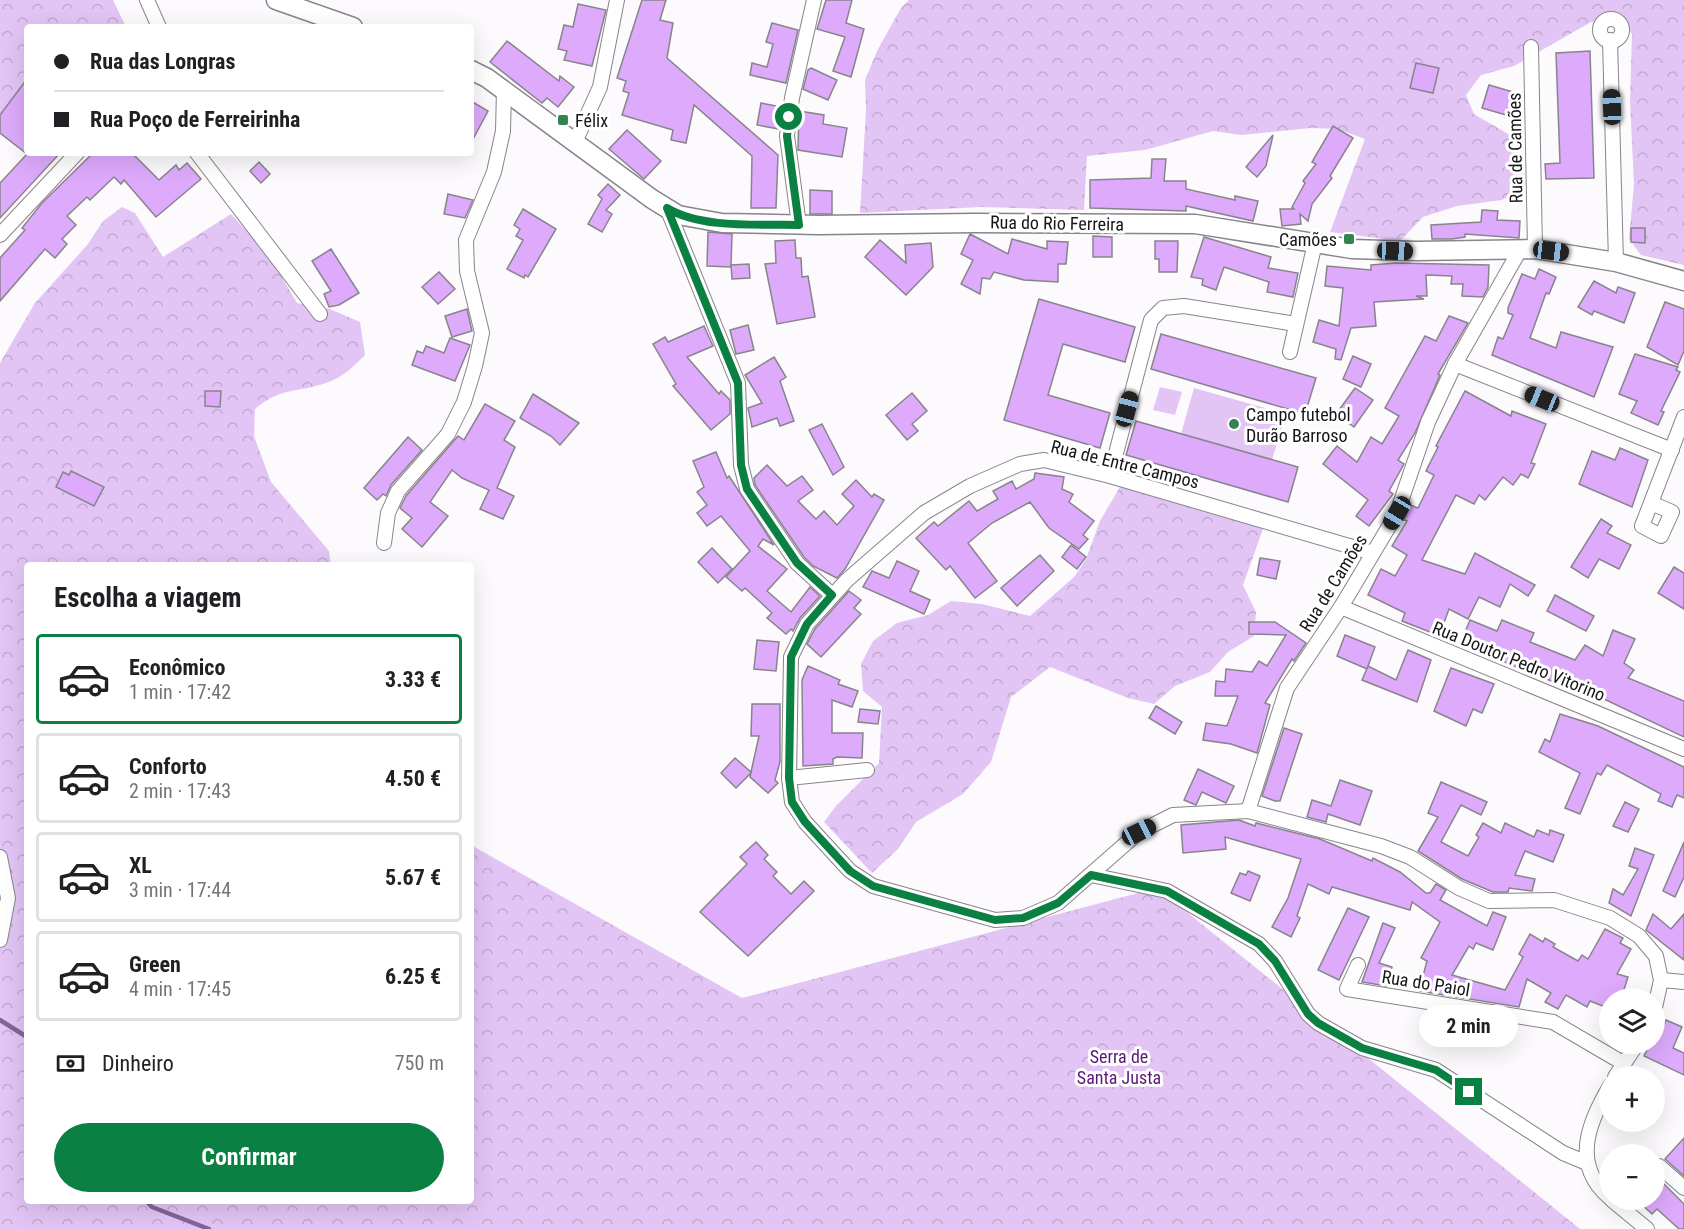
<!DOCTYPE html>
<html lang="pt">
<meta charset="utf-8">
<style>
:root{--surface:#fff;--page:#f2f2f2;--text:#202124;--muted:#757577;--line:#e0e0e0;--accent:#0b8043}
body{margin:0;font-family:"Roboto Condensed",sans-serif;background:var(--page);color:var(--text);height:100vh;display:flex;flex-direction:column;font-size:22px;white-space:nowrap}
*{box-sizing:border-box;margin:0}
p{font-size:20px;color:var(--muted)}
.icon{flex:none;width:33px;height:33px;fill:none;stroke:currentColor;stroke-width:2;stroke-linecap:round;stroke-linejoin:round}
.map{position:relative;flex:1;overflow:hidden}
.side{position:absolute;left:24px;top:562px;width:450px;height:642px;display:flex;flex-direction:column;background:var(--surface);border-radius:6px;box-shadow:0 6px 24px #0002}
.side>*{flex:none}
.top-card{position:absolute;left:24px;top:24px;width:450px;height:132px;border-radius:6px;box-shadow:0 6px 24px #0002;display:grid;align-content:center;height:132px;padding:0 30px;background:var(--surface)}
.fabs{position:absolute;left:1599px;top:988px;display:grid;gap:12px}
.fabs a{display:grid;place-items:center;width:66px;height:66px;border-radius:50%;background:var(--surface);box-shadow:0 6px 24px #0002;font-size:30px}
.end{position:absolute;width:27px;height:27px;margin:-14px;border:8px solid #0b8043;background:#fff;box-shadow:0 0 0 3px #fff}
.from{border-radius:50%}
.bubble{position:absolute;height:42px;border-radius:21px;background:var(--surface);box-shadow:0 6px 24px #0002;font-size:20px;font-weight:700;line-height:42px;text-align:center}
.car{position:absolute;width:18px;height:36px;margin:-18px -9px;border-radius:8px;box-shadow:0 0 4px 2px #0007;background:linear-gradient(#222 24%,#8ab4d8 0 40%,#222 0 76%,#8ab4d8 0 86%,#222 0)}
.top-card b{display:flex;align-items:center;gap:21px;height:57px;font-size:22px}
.top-card b+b{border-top:2px solid var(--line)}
.top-card i{width:15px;height:15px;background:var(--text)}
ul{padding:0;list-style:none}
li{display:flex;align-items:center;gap:18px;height:90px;margin:0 12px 9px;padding:0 18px;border:3px solid var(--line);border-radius:6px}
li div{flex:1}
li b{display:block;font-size:22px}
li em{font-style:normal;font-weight:700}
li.selected{border-color:var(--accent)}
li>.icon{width:54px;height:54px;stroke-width:1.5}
h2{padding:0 30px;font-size:27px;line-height:72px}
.pay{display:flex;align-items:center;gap:15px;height:66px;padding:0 30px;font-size:22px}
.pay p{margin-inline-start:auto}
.button{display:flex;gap:12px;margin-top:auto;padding:12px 30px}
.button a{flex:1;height:69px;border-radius:36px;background:var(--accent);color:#fff;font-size:24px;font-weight:700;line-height:69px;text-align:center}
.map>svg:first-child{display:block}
.forest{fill:url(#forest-crowns)}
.green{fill:#e2c5f5}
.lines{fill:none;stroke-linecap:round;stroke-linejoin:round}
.stream{stroke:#86639c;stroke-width:4.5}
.building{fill:#ddaafc;stroke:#88848b;stroke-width:1.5}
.minor-casing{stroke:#88848b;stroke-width:16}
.tertiary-casing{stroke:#88848b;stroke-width:21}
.minor{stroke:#fff;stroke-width:14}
.tertiary{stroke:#fff;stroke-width:18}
.route{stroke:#0b8043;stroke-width:8}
.poi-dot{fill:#358251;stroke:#fff;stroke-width:2}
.labels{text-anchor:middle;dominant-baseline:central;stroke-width:6;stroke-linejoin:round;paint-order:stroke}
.poi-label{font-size:18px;fill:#171518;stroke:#fff;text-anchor:start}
.street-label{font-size:18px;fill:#171518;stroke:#fff}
.park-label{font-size:18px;fill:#5a1978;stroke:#fff}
</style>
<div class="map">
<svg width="1684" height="1229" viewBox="0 0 1684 1229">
<defs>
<pattern id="forest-crowns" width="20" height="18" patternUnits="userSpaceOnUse" patternTransform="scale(1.5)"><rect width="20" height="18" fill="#e2c5f5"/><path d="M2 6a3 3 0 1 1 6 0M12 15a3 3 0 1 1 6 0" fill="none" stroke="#c1a8d1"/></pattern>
</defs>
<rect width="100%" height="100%" fill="#fdfafe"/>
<!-- forest -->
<g class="forest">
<polygon points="0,0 113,0 126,27 27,27 27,108 9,103 0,114"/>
<polygon points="909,0 1684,0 1684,265 1641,255 1629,239 1634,185 1630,101 1632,34 1624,23 1591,22 1514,66 1481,75 1466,95 1474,114 1515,138 1526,184 1502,200 1457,206 1423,217 1400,241 1330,232 1365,139 1338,129 1311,128 1241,135 1213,131 1145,150 1087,156 1084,210 981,207 860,213 866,110 865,80 878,49 901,8"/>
<path d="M122,207L135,213L163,257L231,214L270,257L297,303L330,309L360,322L365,355C353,367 342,378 326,383C297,393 281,387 255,409L254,436L271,482L329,551L331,565L27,566V1202H471V845L742,998L1157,888L1580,1229H0V363L35,303L88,244L103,221Z"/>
<polygon points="1121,485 1179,500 1263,529 1243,585 1256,612 1254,636 1228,652 1210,672 1175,686 1154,704 1128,698 1050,667 1011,697 991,762 963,794 916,822 898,849 872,873 824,822 836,806 879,763 882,707 863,691 861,664 873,641 897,623 928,615 951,601 982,604 1030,616 1075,576 1086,559 1100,521"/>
</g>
<!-- green -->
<g class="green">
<polygon points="1160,387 1182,392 1175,415 1153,410"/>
<polygon points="1194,388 1286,414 1272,460 1181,434"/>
</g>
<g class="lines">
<!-- stream -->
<g class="stream">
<polyline points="0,1020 27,1037"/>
<polyline points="147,1202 152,1207 209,1229"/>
</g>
</g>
<!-- building -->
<g class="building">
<polygon points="642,0 666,0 660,20 673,23 667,58 778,155 776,208 751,208 752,156 694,105 686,143 671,140 673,130 622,115 629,93 623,91 626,81 617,78"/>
<polygon points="826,0 852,0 846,23 864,29 851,77 833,71 845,37 817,29"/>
<polygon points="578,4 606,10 592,66 564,60 567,51 558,49 564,25 573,27"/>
<polygon points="772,23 798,30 786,83 750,75 752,63 767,67 773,44 766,42"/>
<polygon points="507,41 559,81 560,76 574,87 558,107 547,98 542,103 490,62"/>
<polygon points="1590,51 1594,178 1546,179 1545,164 1560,163 1556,53"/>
<polygon points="1416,63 1439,68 1433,93 1410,88"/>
<polygon points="811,68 837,80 828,100 803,89 808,70"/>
<polygon points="27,79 27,154 0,133 0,115"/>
<polygon points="1489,85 1520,94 1513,117 1482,108"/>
<polygon points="471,101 488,111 471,143"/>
<polygon points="761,103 782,107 779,129 757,125"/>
<polygon points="799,111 824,115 823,124 847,128 842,157 798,150"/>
<polygon points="1333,126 1353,138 1330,176 1332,178 1312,204 1308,221 1300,214 1301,224 1282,226 1280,209 1294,209 1292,207 1305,183 1303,181 1316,164 1312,162"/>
<polygon points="627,130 661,161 644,179 609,149"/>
<polygon points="1273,135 1266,166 1257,177 1246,167"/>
<polygon points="28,153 60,153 0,218 0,183"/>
<polygon points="93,153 132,153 159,180 176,165 179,170 187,163 201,179 156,217 124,180 121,184 114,177 90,200 87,197 67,216 76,225 62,239 67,244 55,258 45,249 0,301 0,258 25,230 22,228 42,203"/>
<polygon points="1152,159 1166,159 1164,181 1186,181 1186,189 1235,200 1235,196 1258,201 1253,221 1186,206 1186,211 1090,208 1090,180 1151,178"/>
<polygon points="259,162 270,174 261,183 250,171"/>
<polygon points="608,184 620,195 606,210 612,214 602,232 588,224 602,199 598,195"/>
<polygon points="810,190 832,191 832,214 810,214"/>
<polygon points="448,194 473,200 465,218 444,214"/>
<polygon points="523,209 556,229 528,277 525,275 524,278 507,269 523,240 516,236 520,229 514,225"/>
<polygon points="1482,210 1498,211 1497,220 1520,221 1519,238 1465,234 1465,237 1452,239 1432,239 1431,225 1481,222"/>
<polygon points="1631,228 1645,228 1645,243 1631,242"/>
<polygon points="708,232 732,234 731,267 707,266"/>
<polygon points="970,234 1008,254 1012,239 1047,249 1047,241 1068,242 1066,264 1058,264 1058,282 1024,280 994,272 990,279 982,278 980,294 961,284 973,260 961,254"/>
<polygon points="1093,236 1112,237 1112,257 1093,257"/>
<polygon points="1204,237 1271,257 1268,268 1298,273 1293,297 1267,292 1269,282 1224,267 1216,290 1202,285 1203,279 1191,277"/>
<polygon points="795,240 796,258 801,258 802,277 808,276 815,317 777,324 765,264 776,263 775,241"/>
<polygon points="880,240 906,263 905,245 931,243 933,267 906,295 865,257"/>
<polygon points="1155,241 1178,241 1177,272 1159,272 1159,259 1155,259"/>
<polygon points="331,249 359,293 339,305 329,307 324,294 331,291 312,261"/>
<polygon points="1396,263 1489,265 1488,287 1483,297 1462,296 1463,284 1451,284 1452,276 1426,275 1427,296 1416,296 1424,299 1374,302 1376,326 1351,328 1341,360 1335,359 1336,349 1313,342 1319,320 1339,326 1343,288 1325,286 1327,266 1371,270 1371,265"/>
<polygon points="749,264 750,278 732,279 731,265"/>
<polygon points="1539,269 1556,277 1549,294 1546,293 1530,338 1556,348 1561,332 1613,347 1594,397 1492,355 1498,337 1503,339 1513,315 1508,313 1508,308 1522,274 1535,279"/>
<polygon points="439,272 455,289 438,304 422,287"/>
<polygon points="1594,281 1616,293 1618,287 1635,293 1624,323 1594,311 1592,315 1578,307"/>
<polygon points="1039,299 1135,327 1125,362 1063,344 1048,395 1110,413 1100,448 1004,420"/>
<polygon points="1665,302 1684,309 1684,351 1678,365 1647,347"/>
<polygon points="467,309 472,331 452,337 445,316"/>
<polygon points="1449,316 1468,323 1438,374 1440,375 1415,433 1398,460 1404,464 1389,491 1393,494 1369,526 1356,516 1368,500 1323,464 1337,446 1357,462 1371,437 1382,444 1399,416 1385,408 1425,336 1436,341"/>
<polygon points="748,325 754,350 736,354 730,330"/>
<polygon points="704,326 713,346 687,357 719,394 721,391 730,400 730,414 711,430 673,386 676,384 653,344 665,337 668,342"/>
<polygon points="1161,334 1316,378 1305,414 1151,369"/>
<polygon points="450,338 470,345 455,381 412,365 417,351 423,353 426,346 444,353"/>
<polygon points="1635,354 1678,367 1676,370 1680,372 1661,411 1664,412 1658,425 1631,413 1637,401 1619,394"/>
<polygon points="1353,356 1371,364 1361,387 1343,379"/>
<polygon points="774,357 786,377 780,381 794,421 780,426 777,418 752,427 748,408 762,403 745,375"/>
<polygon points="1355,388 1373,400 1354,427 1336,414"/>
<polygon points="205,391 221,391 220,407 205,406"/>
<polygon points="1465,391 1511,416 1512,411 1546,424 1531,463 1535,464 1528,478 1521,474 1513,485 1503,477 1485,500 1479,495 1474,504 1456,495 1422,560 1465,574 1475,553 1535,585 1528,596 1510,584 1500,607 1479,597 1468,619 1449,609 1440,634 1435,634 1402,621 1405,613 1368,595 1381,569 1395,576 1407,555 1392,546 1407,521 1404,520 1410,505 1418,508 1434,475 1426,471 1438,447 1436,446"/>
<polygon points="912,393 927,411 912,424 918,431 907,440 886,415"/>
<polygon points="533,394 579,423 560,445 551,436 520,418"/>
<polygon points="485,404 515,421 504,440 515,447 497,488 514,496 503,519 480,509 489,490 462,478 452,470 430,502 448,516 422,547 402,529 412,518 400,508 406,496 458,436 464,440"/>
<polygon points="1136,421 1298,467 1288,502 1126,455"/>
<polygon points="822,424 844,467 833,475 809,430"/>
<polygon points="408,437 422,450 391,485 386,496 383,494 377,500 364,488"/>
<polygon points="1620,448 1648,460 1632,507 1579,484 1592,451 1615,460"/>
<polygon points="716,452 727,478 729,476 774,545 763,539 758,546 787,569 767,591 791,612 810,587 820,596 800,618 793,631 791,629 786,634 767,618 772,613 745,588 742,591 726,577 750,551 721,516 707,526 697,513 707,505 697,492 704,487 693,461"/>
<polygon points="767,465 787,486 802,476 813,490 798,501 816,519 824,511 837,525 854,506 842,494 856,480 872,497 874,494 884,500 845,569 837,578 813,566 804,557 755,485 754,478"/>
<polygon points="71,471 104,487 94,506 56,487 63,472 69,475"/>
<polygon points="1035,473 1064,477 1062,489 1073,494 1069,502 1094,521 1083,535 1088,539 1079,549 1049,528 1030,502 992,523 968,543 997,581 975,598 950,566 946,570 916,538 934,522 938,526 969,501 977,511 998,499 993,491 1012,481 1016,489 1034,479"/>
<polygon points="1601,519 1612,526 1607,533 1631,545 1619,569 1599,559 1588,578 1571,567"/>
<polygon points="1071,545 1086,557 1077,569 1062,557"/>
<polygon points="712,548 732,569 718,583 698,562"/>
<polygon points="1040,555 1054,571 1017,606 1001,588"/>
<polygon points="1260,558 1280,561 1276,579 1257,575"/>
<polygon points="897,561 919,571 910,591 930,600 924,614 863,587 872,571 889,578"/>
<polygon points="1674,567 1684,573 1684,609 1658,593"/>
<polygon points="849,591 861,600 854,608 861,614 821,657 807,644 815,629"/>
<polygon points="1555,595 1594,616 1586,631 1547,611"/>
<polygon points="1470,620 1497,631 1502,620 1534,633 1530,642 1575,660 1585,645 1603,656 1613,630 1635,639 1624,663 1634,670 1628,678 1684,701 1684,737 1604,699 1603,701 1582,691 1581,693 1460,644"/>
<polygon points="1249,622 1275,622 1306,643 1294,661 1292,659 1265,703 1270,705 1257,753 1231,744 1203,740 1206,723 1227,726 1238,696 1215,696 1216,681 1225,682 1226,669 1252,672 1259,661 1267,666 1286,635 1249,634"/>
<polygon points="1345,635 1375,647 1367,669 1337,656"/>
<polygon points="757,640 779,642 776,671 754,669"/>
<polygon points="1408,650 1431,660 1417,702 1362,680 1368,666 1396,680"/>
<polygon points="808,666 840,680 838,684 858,691 852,707 832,700 832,733 863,733 862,758 837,757 833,759 833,764 803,766 802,680"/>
<polygon points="1451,668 1494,684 1482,713 1473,709 1466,726 1434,711"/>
<polygon points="752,704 780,704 780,762 775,780 778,783 768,793 750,777 751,773 736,788 721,773 735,758 751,772 759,736 751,736"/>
<polygon points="1156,706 1182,722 1175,734 1149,718"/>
<polygon points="860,709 880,711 878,724 858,722"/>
<polygon points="1560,714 1598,726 1684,767 1684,798 1677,795 1672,807 1658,801 1661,794 1607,765 1601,775 1597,773 1580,814 1565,808 1580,773 1539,752 1545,739 1550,742"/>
<polygon points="1284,728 1302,734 1280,801 1275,801 1262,796"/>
<polygon points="1198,769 1234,786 1226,803 1202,792 1196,805 1184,800"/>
<polygon points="1340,780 1372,791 1360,825 1328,814 1326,822 1307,817 1312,800 1331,806"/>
<polygon points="1441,782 1487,802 1481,815 1461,805 1441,842 1468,856 1479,837 1476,835 1483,823 1501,833 1505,823 1534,837 1537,830 1549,835 1550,830 1564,835 1553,862 1525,851 1515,875 1535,879 1532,891 1509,888 1508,892 1493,892 1462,879 1418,851 1438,817 1428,813"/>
<polygon points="1625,802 1639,809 1628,832 1613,826"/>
<polygon points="1239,820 1255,826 1256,823 1320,839 1372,861 1373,858 1400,872 1426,893 1430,893 1436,884 1446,890 1440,900 1487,926 1493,912 1506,917 1493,950 1476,943 1473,949 1469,946 1452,975 1505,990 1523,957 1519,954 1530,934 1543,942 1545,938 1555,944 1553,947 1578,961 1582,955 1588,959 1605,929 1623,938 1620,943 1631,949 1617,974 1628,977 1621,999 1610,999 1610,1009 1590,1001 1587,1007 1566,995 1558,1009 1545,1002 1551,993 1527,979 1519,1007 1419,991 1427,961 1421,958 1440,922 1412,902 1410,910 1332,887 1329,894 1308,884 1297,916 1300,918 1291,937 1272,927 1288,898 1301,859 1225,837 1226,849 1183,853 1181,825"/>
<polygon points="756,842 768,855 764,859 777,872 773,876 791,894 804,881 814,891 748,956 700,912 747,864 740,857"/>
<polygon points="1684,842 1684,877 1675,897 1663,891"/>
<polygon points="1635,848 1654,855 1631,916 1609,903 1613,889 1623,895 1638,869 1629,866"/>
<polygon points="1248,871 1260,876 1250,901 1231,893 1240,873 1246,875"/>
<polygon points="1348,908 1369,917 1339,980 1318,970"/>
<polygon points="1653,914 1671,929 1684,914 1684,960 1646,930"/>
<polygon points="1383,923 1395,928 1379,963 1392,967 1386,986 1362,982"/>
<polygon points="1666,1020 1682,1027 1673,1048 1684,1053 1684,1075 1644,1056 1650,1044 1654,1044 1654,1039 1657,1040"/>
<polygon points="1684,1138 1684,1176 1665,1159"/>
<polygon points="1654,1174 1684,1204 1684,1229 1679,1229 1657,1209 1652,1214 1637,1200 1654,1200"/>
</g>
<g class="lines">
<defs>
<g id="minor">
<polyline points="147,0 159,27"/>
<circle cx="1611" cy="30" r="11"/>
<polyline points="1610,40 1616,262"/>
<polyline points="1531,47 1535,249"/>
<polyline points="575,142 600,87 617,0"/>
<polyline points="197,153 320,314"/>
<polyline points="667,208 738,383 741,465 747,489 797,563 832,595"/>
<polyline points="799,225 787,136 792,98 814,0"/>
<polyline points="0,235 77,153"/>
<polyline points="1290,352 1315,243"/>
<polyline points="1455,364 1672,450"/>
<polyline points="1110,476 1151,320 1163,308 1184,306 1296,324"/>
<polyline points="1651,503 1672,512 1661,536 1642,526 1684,417"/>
<polyline points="384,543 388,513 398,491 448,434 464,402 475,366 482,333 467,271 466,240 494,172 503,131 504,90"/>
<polyline points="1373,553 1110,476 1044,460 1020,464 970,486 924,513 847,580 807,624 791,657 789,778 792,802 805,822 850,871 873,886 995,920 1023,918 1058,903 1139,832 1173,815 1248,811 1381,846 1410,857 1459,888 1489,901 1554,900 1610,918 1639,936 1656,956 1661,980 1654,1012"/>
<polyline points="1341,607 1684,749"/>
<polyline points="789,778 867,770"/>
<polyline points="1248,811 1287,688 1341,607 1397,513 1428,422 1455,364 1521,248"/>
<polyline points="0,857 8,898 0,940"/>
<polyline points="1091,875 1167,891 1259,944 1275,961 1308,1014 1318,1023 1362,1048 1436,1070 1563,1153 1587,1163"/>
<polyline points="1358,965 1347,989 1553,1022 1623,1063"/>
<polyline points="1661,980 1684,982"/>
<polyline points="1615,1077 1637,1044"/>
<path d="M1610,1086C1588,1123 1571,1165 1610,1198"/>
<polyline points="1659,1166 1684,1188"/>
<polyline points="1612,1200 1647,1229"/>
</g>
<g id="tertiary">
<polyline points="276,0 353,27"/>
<polyline points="471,70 487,78 652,199 678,215 722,223 819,225 974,223 1195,224 1352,249 1416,251 1535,249 1616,262 1684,281"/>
</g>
</defs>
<!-- minor casing -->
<use href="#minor" class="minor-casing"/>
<!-- tertiary casing -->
<use href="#tertiary" class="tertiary-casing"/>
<!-- minor -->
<use href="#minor" class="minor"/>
<!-- tertiary -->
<use href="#tertiary" class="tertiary"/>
</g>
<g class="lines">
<!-- route -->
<path class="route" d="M789,117L787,136L799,225C760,224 701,229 667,208L738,383L741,465L747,489L797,563L832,595L807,624L791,657L789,778L792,802L805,822L850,871L873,886L995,920L1023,918L1058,903L1091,875L1167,891L1259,944L1275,961L1308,1014L1318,1023L1362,1048L1436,1070L1469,1092"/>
</g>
<!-- markers -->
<g class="poi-dot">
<rect x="557" y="114" width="12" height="12" rx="3"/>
<rect x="1343" y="233" width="12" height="12" rx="3"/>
<circle cx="1234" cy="424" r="6"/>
</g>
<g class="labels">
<!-- poi labels -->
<g class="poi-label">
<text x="575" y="120">Félix</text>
<text x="1337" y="239" text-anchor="end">Camões</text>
<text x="1246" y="414">Campo futebol<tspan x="1246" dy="21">Durão Barroso</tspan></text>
</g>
<!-- street labels -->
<g class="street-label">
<text transform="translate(1515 148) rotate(-91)">Rua de Camões</text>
<text transform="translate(1057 223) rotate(1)">Rua do Rio Ferreira</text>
<text transform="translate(1125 464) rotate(14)">Rua de Entre Campos</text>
<text transform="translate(1333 583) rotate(-58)">Rua de Camões</text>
<text transform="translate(1519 661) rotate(22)">Rua Doutor Pedro Vitorino</text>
<text transform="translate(1426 983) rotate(9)">Rua do Paiol</text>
</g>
<!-- park labels -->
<g class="park-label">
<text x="1119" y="1056">Serra de<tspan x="1119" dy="21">Santa Justa</tspan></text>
</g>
</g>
</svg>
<div class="fabs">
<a><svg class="icon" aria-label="layers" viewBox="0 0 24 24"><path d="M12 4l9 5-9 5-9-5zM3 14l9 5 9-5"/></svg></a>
<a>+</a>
<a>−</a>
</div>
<i class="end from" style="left:789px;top:117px"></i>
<i class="end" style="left:1469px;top:1092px"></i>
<div class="bubble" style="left:1419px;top:1005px;width:99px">2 min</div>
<i class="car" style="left:1612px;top:107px;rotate:358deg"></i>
<i class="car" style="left:1395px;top:251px;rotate:92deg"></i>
<i class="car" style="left:1551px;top:251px;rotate:97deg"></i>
<i class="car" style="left:1542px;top:399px;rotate:292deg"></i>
<i class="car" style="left:1127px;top:409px;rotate:15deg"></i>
<i class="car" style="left:1397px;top:513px;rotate:211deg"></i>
<i class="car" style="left:1139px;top:832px;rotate:64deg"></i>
<div class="top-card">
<b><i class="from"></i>Rua das Longras</b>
<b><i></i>Rua Poço de Ferreirinha</b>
</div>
<section class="side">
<h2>Escolha a viagem</h2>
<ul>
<li class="selected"><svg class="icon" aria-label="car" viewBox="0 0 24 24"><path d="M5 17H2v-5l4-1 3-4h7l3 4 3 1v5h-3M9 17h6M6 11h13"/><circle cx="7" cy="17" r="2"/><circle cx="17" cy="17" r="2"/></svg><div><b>Econômico</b><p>1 min · 17:42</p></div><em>3.33 €</em></li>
<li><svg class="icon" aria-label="car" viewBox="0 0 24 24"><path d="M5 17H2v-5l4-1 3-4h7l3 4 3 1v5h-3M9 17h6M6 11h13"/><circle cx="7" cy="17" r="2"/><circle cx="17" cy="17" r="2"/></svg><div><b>Conforto</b><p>2 min · 17:43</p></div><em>4.50 €</em></li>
<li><svg class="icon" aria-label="car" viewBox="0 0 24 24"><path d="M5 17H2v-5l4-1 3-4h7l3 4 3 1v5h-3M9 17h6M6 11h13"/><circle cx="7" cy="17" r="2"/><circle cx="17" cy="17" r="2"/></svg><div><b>XL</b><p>3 min · 17:44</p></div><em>5.67 €</em></li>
<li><svg class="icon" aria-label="car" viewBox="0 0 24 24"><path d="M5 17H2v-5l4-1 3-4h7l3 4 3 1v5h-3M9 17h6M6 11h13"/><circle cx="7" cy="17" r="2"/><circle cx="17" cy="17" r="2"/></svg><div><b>Green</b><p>4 min · 17:45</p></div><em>6.25 €</em></li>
</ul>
<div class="pay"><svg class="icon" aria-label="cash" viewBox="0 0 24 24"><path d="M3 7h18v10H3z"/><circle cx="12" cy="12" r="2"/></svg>Dinheiro<p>750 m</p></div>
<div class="button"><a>Confirmar</a></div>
</section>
</div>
